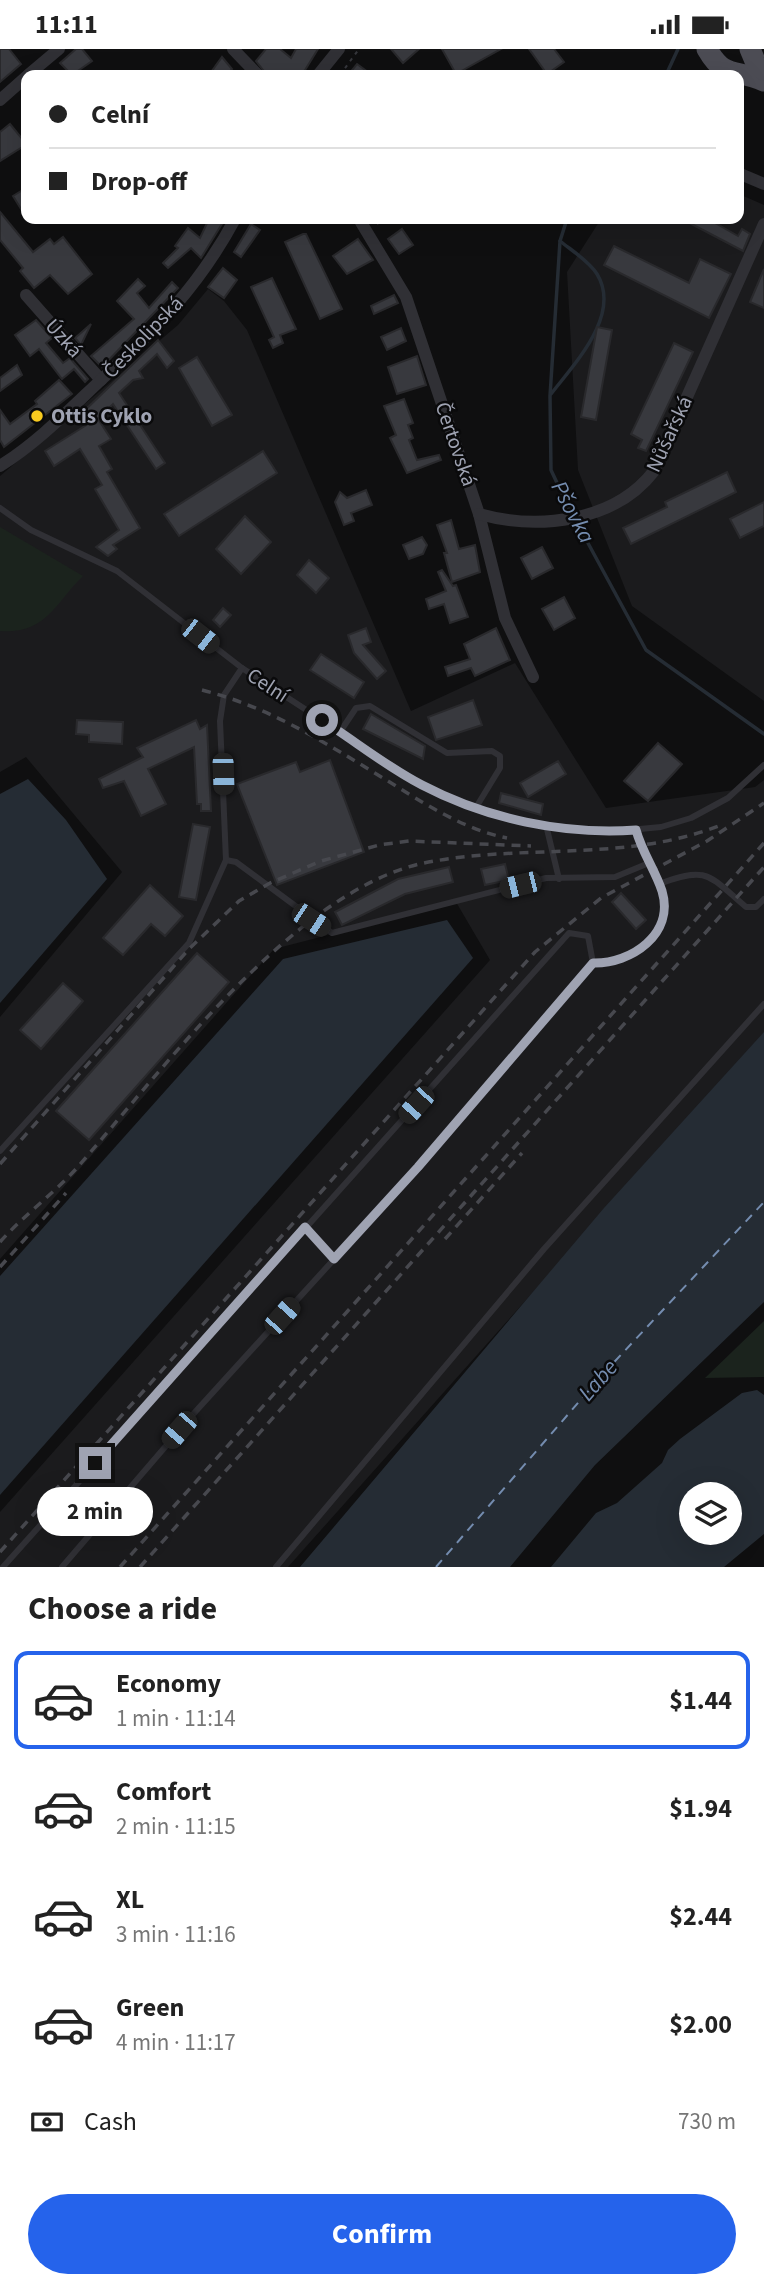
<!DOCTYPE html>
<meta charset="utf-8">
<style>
:root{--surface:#fff;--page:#f6f6f6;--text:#222;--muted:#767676;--line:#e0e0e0;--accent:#2563eb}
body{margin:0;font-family:"Source Sans 3",sans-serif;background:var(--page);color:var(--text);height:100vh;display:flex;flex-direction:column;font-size:26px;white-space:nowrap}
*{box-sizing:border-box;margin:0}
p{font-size:23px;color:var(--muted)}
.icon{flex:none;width:38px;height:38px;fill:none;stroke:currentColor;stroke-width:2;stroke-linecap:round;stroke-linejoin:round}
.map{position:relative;height:1518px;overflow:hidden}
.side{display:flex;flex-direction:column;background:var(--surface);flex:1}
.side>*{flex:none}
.guide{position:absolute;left:21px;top:21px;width:723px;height:154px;border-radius:14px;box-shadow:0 7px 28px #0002;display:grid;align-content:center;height:154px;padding:0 28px;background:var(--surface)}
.controls{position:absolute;left:679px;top:1433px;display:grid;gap:14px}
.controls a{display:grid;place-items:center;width:63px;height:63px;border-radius:50%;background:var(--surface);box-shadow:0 7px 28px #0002;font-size:35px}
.end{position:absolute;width:32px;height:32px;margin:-16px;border:9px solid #9fa3b2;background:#111;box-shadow:0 0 0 4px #111}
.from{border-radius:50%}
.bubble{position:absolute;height:49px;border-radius:24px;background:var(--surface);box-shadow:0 7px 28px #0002;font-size:23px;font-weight:700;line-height:49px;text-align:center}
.car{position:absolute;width:21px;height:42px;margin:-21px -10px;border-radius:9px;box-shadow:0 0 5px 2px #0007;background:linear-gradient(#222 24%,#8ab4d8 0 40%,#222 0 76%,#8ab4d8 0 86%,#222 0)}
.guide b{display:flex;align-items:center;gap:24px;height:66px;font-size:26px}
.guide b+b{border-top:2px solid var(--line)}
.guide i{width:18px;height:18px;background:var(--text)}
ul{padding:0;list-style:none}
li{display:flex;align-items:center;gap:21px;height:98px;margin:0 14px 10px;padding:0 14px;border:4px solid transparent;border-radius:14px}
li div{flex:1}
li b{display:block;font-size:26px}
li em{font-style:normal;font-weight:700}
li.selected{border-color:var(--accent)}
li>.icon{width:63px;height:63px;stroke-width:1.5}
h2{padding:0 28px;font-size:32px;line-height:84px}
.pay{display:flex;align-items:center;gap:18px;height:77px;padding:0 28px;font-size:26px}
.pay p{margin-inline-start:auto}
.action{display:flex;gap:14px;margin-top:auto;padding:14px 28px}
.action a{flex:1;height:80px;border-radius:42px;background:var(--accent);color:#fff;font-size:28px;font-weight:700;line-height:80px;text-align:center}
.status{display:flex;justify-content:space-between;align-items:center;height:49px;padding:0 35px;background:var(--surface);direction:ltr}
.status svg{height:19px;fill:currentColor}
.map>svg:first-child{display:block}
.built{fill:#1b1b1d}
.green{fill:#1b231d}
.water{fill:#252c34;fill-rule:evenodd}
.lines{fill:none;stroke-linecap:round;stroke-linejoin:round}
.stream{stroke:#252c34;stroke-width:3.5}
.ferry{stroke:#748caf;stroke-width:2;stroke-dasharray:9 7;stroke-linecap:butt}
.building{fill:#38393e;stroke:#29292c;stroke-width:2}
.path{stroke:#36373c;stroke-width:2;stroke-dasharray:3.5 5;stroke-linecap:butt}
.lane{stroke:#303035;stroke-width:6}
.street{stroke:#303035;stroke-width:12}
.primary{stroke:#4c4c54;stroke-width:21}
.rail{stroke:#47484e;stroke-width:3.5;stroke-dasharray:9 7;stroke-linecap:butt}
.route{stroke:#9fa3b2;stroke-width:9}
.poi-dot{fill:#f8ca1f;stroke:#0a0a0b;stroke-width:2.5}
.labels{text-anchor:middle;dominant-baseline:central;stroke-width:5;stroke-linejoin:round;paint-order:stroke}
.street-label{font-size:21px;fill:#9fa3b2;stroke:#0a0a0b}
.poi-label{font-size:21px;font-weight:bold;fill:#9fa3b2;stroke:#0a0a0b;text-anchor:start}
.water-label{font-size:23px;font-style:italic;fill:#748caf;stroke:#0a0a0b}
</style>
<div class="status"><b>11:11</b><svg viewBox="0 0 49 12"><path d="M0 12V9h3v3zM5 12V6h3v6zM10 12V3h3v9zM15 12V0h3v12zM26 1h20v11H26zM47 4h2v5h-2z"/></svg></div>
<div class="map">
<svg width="764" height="1518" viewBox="0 0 764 1518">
<rect width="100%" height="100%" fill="#0f0f10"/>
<!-- built -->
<g class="built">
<polygon points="739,145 764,156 764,652 632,557 578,421 567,223 601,170 738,170"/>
<polygon points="208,240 224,252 247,281 411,662 515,614 606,759 755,738 764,731 764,984 288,1518 0,1518 0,1463 490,911 456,853 274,900 0,1210 0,968 122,823 26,708 0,723 0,427 178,276"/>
</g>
<!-- green -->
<g class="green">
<path d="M0,478L83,527C54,555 47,585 0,582Z"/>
<polygon points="764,1272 764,1328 705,1329"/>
</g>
<!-- water -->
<g class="water">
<polygon points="28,730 66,771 107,830 0,954 0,745"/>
<polygon points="447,871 473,909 0,1446 0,1227 283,910"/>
<polygon points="764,983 764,1253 595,1416 510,1518 300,1518 604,1159"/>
<path d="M757,1341L764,1346V1485L724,1518H551L596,1464L617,1454L662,1414L668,1401L680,1390L742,1344ZM691,1446H730V1484H691Z"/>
</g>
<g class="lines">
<!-- stream -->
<g class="stream">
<polyline points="666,26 678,0"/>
<polyline points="567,170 560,192 550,347 551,421 572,466"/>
<path d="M551,345C574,315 622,266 597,225C589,212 571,201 560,192"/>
<polyline points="576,472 646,601 764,685"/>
</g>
<!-- ferry -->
<polyline class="ferry" points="436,1518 603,1325 764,1153"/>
</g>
<!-- building -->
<g class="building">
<polygon points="0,0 9,0 21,15 0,33"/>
<polygon points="76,0 82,0 92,12 72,26 60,14"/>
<polygon points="266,0 280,0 291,9 296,0 318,0 302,26 267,26 256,12"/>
<polygon points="391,0 419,0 403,14"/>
<polygon points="442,0 501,0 456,25"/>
<polygon points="529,0 554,0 564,13 547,25"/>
<polygon points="222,8 232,20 227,26 209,26"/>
<polygon points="357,15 372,26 348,26"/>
<polygon points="10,75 24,92 24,97 0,112 0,83"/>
<polygon points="26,139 26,168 13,147"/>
<polygon points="0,163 33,203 50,190 54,195 63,188 92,225 68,245 50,226 34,239 20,222 23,219 0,191"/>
<polygon points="209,170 225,170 201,209 191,199 168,219 163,214 178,199 175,197 188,179 200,189"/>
<polygon points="682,170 708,170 738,187 742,180 750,185 743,202"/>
<polygon points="251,175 260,181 241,208 234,203"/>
<polygon points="402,180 413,196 399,205 388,190"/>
<polygon points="303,185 306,185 342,260 320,270 285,193"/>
<polygon points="358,190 373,211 347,225 333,207"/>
<polygon points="614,197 689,234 700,210 731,225 709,269 604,216"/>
<polygon points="223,219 237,231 224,249 208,238"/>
<polygon points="764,220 764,259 750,253"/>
<polygon points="272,229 296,280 280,286 283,294 273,299 269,291 274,288 251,238"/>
<polygon points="138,230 145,237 137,244 149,259 172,233 178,239 102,318 91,307 134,270 117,252"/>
<polygon points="394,246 398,254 374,265 371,257"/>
<polygon points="36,271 52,289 46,294 63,314 70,309 88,330 85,333 74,320 62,330 39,300 30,307 15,286"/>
<polygon points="91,275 81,296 75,289"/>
<polygon points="597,278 612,281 596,371 581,368"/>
<polygon points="401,279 406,292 387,301 381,288"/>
<polygon points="158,291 174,312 167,319 157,305 139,322 143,329 133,331 119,344 165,414 156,420 113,355 98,370 111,390 99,397 112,420 107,423 140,479 113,496 117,500 108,507 96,498 119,481 95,440 102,436 80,400 54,417 45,402 88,375 81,365"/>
<polygon points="674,294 693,303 646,402 638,399 642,391 631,385"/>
<polygon points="417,307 426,336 397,345 388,318"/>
<polygon points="197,308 232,366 212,377 179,319"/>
<polygon points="17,316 22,326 0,342 0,329"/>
<polygon points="59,331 72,345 4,398 0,391 0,361 10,375 37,355 35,352"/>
<polygon points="404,350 413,374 408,376 413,389 409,391 417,411 439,406 441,411 407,424 390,389 396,386 384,357"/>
<polygon points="263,402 277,424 179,487 164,465"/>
<polygon points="727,423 736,443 631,495 623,479 667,458 665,453"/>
<polygon points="366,441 372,456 351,464 354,472 344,476 335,453 340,443 347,449"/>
<polygon points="764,453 764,477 740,489 730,470"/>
<polygon points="245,467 271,493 241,525 216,500"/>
<polygon points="451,471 459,500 475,496 480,523 452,533 444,504 447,504 437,476"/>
<polygon points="422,488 427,496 423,505 409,510 403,496"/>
<polygon points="542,498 553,519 532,530 521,509"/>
<polygon points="309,511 329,529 316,544 297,526"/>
<polygon points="442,521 453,537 456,536 468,568 450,574 444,555 429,560 426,550 446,542 438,523"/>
<polygon points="564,548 575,569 554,581 542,560"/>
<polygon points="223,559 231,566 220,578 213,571"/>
<polygon points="366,579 371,593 363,596 386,622 377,630 354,604 348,586"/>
<polygon points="496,579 510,611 475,627 471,619 448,627 445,618 470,610 464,595"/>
<polygon points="321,605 364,633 354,649 310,621"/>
<polygon points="473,651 482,676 436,691 428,668"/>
<polygon points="371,665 425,697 423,710 363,680"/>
<polygon points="77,671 123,673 122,695 89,693 89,686 76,685"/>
<polygon points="196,671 200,680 207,676 211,762 201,762 201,755 197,755 194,698 148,720 166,755 141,767 124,732 103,739 99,730 143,708 137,699"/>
<polygon points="658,694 682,715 648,752 624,732"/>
<polygon points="330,711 364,803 277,836 237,735 296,713 300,723"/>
<polygon points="558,712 566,725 528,748 520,734"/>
<polygon points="501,744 543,755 541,766 499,754"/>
<polygon points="193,775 210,778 196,851 179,848"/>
<polygon points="505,815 509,831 485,836 481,820"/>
<polygon points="449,818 453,833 405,845 342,876 335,863 398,830"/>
<polygon points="150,836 183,867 165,887 151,875 123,906 103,889"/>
<polygon points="621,844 646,871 636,880 612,853"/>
<polygon points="197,904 229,933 89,1091 56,1062"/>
<polygon points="63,934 83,952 41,1000 20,981"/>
</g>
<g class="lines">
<!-- path -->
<g class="path">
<polyline points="340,26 359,0"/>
<polyline points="377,175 385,170"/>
</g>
<!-- lane -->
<g class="lane">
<polyline points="0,459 31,481 117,522 242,619 420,735 475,760 528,774 608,783 661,778 691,769 728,749 764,716"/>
<polyline points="340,683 356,659 370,657 447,704 492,702 500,707 500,719 475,760"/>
<polyline points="546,776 559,830"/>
<polyline points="226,811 236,813 332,884 546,829 615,828 649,814"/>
<path d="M659,835C709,816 709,827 746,858H756L764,850"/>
<polyline points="0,1102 189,894 226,811 220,672 224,646 242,619"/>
<polyline points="305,1178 334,1210"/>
<polyline points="3,1518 569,884 588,887 593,914"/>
<path d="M62,1518L196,1362L418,1118L593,914C629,915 671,889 663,848C659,824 642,804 636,781"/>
<polyline points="276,1518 544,1200 764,955"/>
</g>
<!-- street -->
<g class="street">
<polyline points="233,0 258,26"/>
<polyline points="28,26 59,0"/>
<polyline points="318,26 339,0"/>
<polyline points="0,51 26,28"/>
<polyline points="738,124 764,135"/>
<polyline points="359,170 406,248 479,465 505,569 533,628"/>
<polyline points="26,246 101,331"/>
<path d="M0,417C38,393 69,361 102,330C157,279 199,237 235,170"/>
<path d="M479,465C537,481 614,474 654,422L764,175"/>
</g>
<!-- primary -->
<g class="primary">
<path d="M707,0C725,31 734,19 764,32"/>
<polyline points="750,0 755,12 764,21"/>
</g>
<!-- rail -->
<g class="rail">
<path d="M202,641C269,658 324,693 383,729C422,753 462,780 507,789"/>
<polyline points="0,1115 189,900 239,852 270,834 321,812 379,796 409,792 531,797"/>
<polyline points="445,1190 522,1104"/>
<path d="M0,1193C23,1167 52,1146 76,1120C161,1023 295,841 424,814C522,794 626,814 721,776"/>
<polyline points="0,1218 66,1144"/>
<polyline points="0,1503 535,903 601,849 707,792 764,754"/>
<polyline points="120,1518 764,794"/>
<polyline points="140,1518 764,818"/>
</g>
</g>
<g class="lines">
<!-- route -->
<path class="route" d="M95,1414L305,1178L334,1210L418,1118L593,914C631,915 675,885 662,842C655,821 642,803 636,781C563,786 487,770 422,736C387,718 355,692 322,671"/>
</g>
<!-- markers -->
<circle class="poi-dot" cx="37" cy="367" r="7"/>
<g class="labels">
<!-- street labels -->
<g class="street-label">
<text transform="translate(143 288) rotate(-46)">Českolipská</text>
<text transform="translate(64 289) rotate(48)">Úzká</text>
<text transform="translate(669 385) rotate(-65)">Nůšařská</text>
<text transform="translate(456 395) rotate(71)">Čertovská</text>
<text transform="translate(268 636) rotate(33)">Celní</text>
</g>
<!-- poi labels -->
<g class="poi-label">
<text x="51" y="367">Ottis Cyklo</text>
</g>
<!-- water labels -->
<g class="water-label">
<text transform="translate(573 463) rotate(62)">Pšovka</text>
<text transform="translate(598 1331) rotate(-49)">Labe</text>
</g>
</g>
</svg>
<div class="controls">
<a><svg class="icon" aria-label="layers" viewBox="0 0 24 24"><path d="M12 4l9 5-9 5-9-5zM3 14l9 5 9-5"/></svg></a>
</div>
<i class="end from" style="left:322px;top:671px"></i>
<i class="end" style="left:95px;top:1414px"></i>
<div class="bubble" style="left:37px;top:1438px;width:116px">2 min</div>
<i class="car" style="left:200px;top:587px;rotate:128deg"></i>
<i class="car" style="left:223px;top:725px;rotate:178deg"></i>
<i class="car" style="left:520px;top:836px;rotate:256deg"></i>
<i class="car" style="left:311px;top:871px;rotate:123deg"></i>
<i class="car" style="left:416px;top:1056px;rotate:222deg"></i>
<i class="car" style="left:282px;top:1267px;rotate:42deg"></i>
<i class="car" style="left:179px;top:1381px;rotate:221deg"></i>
<div class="guide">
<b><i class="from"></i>Celní</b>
<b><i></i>Drop-off</b>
</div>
</div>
<section class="side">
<h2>Choose a ride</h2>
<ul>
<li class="selected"><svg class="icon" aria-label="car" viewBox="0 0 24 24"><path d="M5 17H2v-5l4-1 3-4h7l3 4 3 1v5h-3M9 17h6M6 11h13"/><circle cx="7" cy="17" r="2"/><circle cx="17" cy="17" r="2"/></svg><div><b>Economy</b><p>1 min · 11:14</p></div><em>$1.44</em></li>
<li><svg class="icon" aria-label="car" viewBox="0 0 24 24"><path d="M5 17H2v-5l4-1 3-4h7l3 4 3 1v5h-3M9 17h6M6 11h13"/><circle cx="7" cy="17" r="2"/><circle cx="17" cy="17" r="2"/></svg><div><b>Comfort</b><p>2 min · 11:15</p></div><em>$1.94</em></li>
<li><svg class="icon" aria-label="car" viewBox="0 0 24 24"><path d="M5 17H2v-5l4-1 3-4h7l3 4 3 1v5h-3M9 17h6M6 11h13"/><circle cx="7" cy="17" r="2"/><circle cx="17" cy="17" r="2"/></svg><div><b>XL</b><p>3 min · 11:16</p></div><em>$2.44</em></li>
<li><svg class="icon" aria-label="car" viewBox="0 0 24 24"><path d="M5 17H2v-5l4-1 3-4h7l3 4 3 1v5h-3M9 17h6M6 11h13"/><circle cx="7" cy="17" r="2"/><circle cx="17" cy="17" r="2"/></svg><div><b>Green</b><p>4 min · 11:17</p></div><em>$2.00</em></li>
</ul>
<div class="pay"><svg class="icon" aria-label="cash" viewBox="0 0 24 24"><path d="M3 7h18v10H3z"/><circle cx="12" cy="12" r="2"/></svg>Cash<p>730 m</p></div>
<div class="action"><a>Confirm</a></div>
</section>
